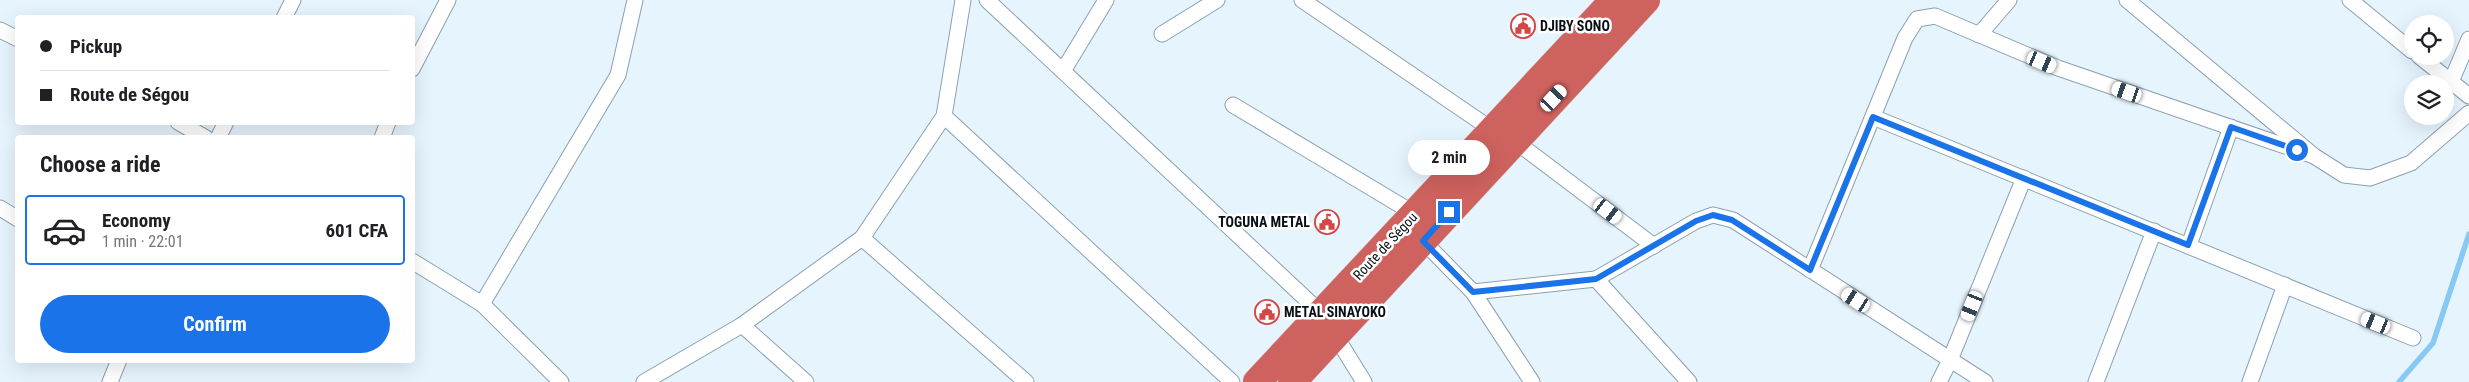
<!DOCTYPE html>
<meta charset="utf-8">
<style>
:root{--surface:#fff;--page:#f2f2f2;--text:#202124;--muted:#757577;--line:#e0e0e0;--accent:#1a73e8}
body{margin:0;font-family:"Roboto Condensed",sans-serif;background:var(--page);color:var(--text);height:100vh;display:flex;flex-direction:column;font-size:19px;white-space:nowrap}
*{box-sizing:border-box;margin:0}
p{font-size:16px;color:var(--muted)}
.icon{flex:none;width:28px;height:28px;fill:none;stroke:currentColor;stroke-width:2;stroke-linecap:round;stroke-linejoin:round}
.map{position:relative;flex:1;overflow:hidden}
.panel{position:absolute;left:15px;top:135px;width:400px;height:228px;display:flex;flex-direction:column;background:var(--surface);border-radius:5px;box-shadow:0 5px 20px #0002}
.panel>*{flex:none}
.top-card{position:absolute;left:15px;top:15px;width:400px;height:110px;border-radius:5px;box-shadow:0 5px 20px #0002;display:grid;align-content:center;height:110px;padding:0 25px;background:var(--surface)}
.controls{position:absolute;left:2404px;top:15px;display:grid;gap:10px}
.controls a{display:grid;place-items:center;width:50px;height:50px;border-radius:50%;background:var(--surface);box-shadow:0 5px 20px #0002;font-size:25px}
.end{position:absolute;width:22px;height:22px;margin:-11px;border:6px solid #1a73e8;background:#fff;box-shadow:0 0 0 2px #fff}
.from{border-radius:50%}
.bubble{position:absolute;height:35px;border-radius:18px;background:var(--surface);box-shadow:0 5px 20px #0002;font-size:16px;font-weight:700;line-height:35px;text-align:center}
.car{position:absolute;width:15px;height:30px;margin:-15px -8px;border-radius:6px;box-shadow:0 0 4px 1px #0007;background:linear-gradient(#fff 24%,#345 0 40%,#fff 0 76%,#345 0 86%,#fff 0)}
.top-card b{display:flex;align-items:center;gap:18px;height:48px;font-size:19px}
.top-card b+b{border-top:1px solid var(--line)}
.top-card i{width:12px;height:12px;background:var(--text)}
ul{padding:0;list-style:none}
li{display:flex;align-items:center;gap:15px;height:70px;margin:0 10px 8px;padding:0 15px;border:2px solid transparent;border-radius:5px}
li div{flex:1}
li b{display:block;font-size:19px}
li em{font-style:normal;font-weight:700}
li.current{border-color:var(--accent)}
li>.icon{width:45px;height:45px;stroke-width:1.5}
h2{padding:0 25px;font-size:22px;line-height:60px}
.primary-button{display:flex;gap:10px;margin-top:auto;padding:10px 25px}
.primary-button a{flex:1;height:58px;border-radius:30px;background:var(--accent);color:#fff;font-size:20px;font-weight:700;line-height:58px;text-align:center}
.map>svg:first-child{display:block}
.lines{fill:none;stroke-linecap:round;stroke-linejoin:round}
.stream{stroke:#87c9f4;stroke-width:5.5}
.street-casing{stroke:#8ba0af;stroke-width:17}
.highway-casing{stroke:#d3d4d5;stroke-width:29}
.street{stroke:#fff;stroke-width:15}
.highway{stroke:#ce625e;stroke-width:28}
.route{stroke:#1a73e8;stroke-width:6}
.labels{text-anchor:middle;dominant-baseline:central;stroke-width:5;stroke-linejoin:round;paint-order:stroke}
.poi-label{font-size:14px;font-weight:bold;fill:#081015;stroke:#fff;text-anchor:start}
.street-label{font-size:14px;fill:#081015;stroke:#fff}
</style>
<div class="map">
<svg width="2469" height="382" viewBox="0 0 2469 382">
<rect width="100%" height="100%" fill="#e6f4fd"/>
<g class="lines">
<!-- stream -->
<polyline class="stream" points="2399,382 2433,343 2469,234"/>
<defs>
<g id="street">
<polyline points="987,0 1322,314 1364,382"/>
<polyline points="1302,0 1494,131"/>
<polyline points="2127,0 2314,156 2344,175 2370,178 2411,163 2469,113"/>
<polyline points="2350,0 2412,51"/>
<polyline points="284,18 293,0"/>
<polyline points="0,30 18,39"/>
<polyline points="1162,34 1217,0"/>
<polyline points="1979,35 2009,0"/>
<polyline points="2419,56 2469,96"/>
<polyline points="412,69 448,0"/>
<polyline points="1063,71 1106,0"/>
<polyline points="2451,82 2469,39"/>
<polyline points="1233,105 1415,214"/>
<polyline points="944,116 1232,382"/>
<polyline points="1873,117 2413,338"/>
<polyline points="178,122 206,138"/>
<polyline points="218,138 226,122"/>
<polyline points="382,138 388,122"/>
<polyline points="1515,141 1654,246"/>
<polyline points="0,208 18,219"/>
<polyline points="862,238 1026,382"/>
<polyline points="1423,241 1473,292 1532,382"/>
<polyline points="2189,245 2231,127"/>
<polyline points="412,261 482,304 618,75 635,0"/>
<polyline points="1810,270 1905,38 1917,19 1935,16 2058,68 2314,156"/>
<polyline points="1596,279 1689,382"/>
<polyline points="1473,292 1596,279 1696,221 1713,215 1733,220 1985,382"/>
<polyline points="482,304 561,382"/>
<polyline points="742,325 806,382"/>
<polyline points="110,382 119,360"/>
<polyline points="644,382 742,325 862,238 944,116 963,0"/>
<polyline points="1939,382 1950,360 2024,178"/>
<polyline points="2096,382 2154,231"/>
<polyline points="2250,382 2285,285"/>
</g>
<g id="highway">
<polyline points="1257,382 1614,0"/>
<polyline points="1292,382 1646,0"/>
</g>
</defs>
<!-- street casing -->
<use href="#street" class="street-casing"/>
<!-- highway casing -->
<use href="#highway" class="highway-casing"/>
<!-- street -->
<use href="#street" class="street"/>
<!-- highway -->
<use href="#highway" class="highway"/>
</g>
<g class="lines">
<!-- route -->
<polyline class="route" points="1449,212 1423,241 1473,292 1596,279 1696,221 1713,215 1732,220 1810,270 1873,117 2188,245 2231,127 2297,150"/>
</g>
<!-- icons -->
<defs>
<symbol id="civic-ring" viewBox="-11 -11 22 22"><circle r="9.5" fill="#fff" stroke="#d54646" stroke-width="1.5"/><path d="M-.6-6.5H3V-4.5H.6V-3L4-1V1h2V6H-6V1h2V-1L-.6-3ZM-1.2 2.5V6h2.4V2.5Z" fill="#d54646"/></symbol>
</defs>
<g fill-rule="evenodd">
<use href="#civic-ring" x="1509" y="12" width="28" height="28"/>
<use href="#civic-ring" x="1313" y="208" width="28" height="28"/>
<use href="#civic-ring" x="1253" y="298" width="28" height="28"/>
</g>
<g class="labels">
<!-- poi labels -->
<g class="poi-label">
<text x="1540" y="26">DJIBY SONO</text>
<text x="1310" y="222" text-anchor="end">TOGUNA METAL</text>
<text x="1284" y="312">METAL SINAYOKO</text>
</g>
<!-- street labels -->
<g class="street-label">
<text transform="translate(1385 246) rotate(-47)">Route de Ségou</text>
</g>
</g>
</svg>
<div class="controls">
<a><svg class="icon" aria-label="locate" viewBox="0 0 24 24"><circle cx="12" cy="12" r="6"/><path d="M12 2v4M12 18v4M2 12h4M18 12h4"/></svg></a>
<a><svg class="icon" aria-label="layers" viewBox="0 0 24 24"><path d="M12 4l9 5-9 5-9-5zM3 14l9 5 9-5"/></svg></a>
</div>
<i class="end from" style="left:2297px;top:150px"></i>
<i class="end" style="left:1449px;top:212px"></i>
<div class="bubble" style="left:1408px;top:140px;width:82px">2 min</div>
<i class="car" style="left:2042px;top:62px;rotate:113deg"></i>
<i class="car" style="left:2127px;top:92px;rotate:289deg"></i>
<i class="car" style="left:1554px;top:98px;rotate:43deg"></i>
<i class="car" style="left:1608px;top:211px;rotate:127deg"></i>
<i class="car" style="left:1856px;top:300px;rotate:303deg"></i>
<i class="car" style="left:1972px;top:306px;rotate:202deg"></i>
<i class="car" style="left:2376px;top:323px;rotate:292deg"></i>
<div class="top-card">
<b><i class="from"></i>Pickup</b>
<b><i></i>Route de Ségou</b>
</div>
<section class="panel">
<h2>Choose a ride</h2>
<ul>
<li class="current"><svg class="icon" aria-label="car" viewBox="0 0 24 24"><path d="M5 17H2v-5l4-1 3-4h7l3 4 3 1v5h-3M9 17h6M6 11h13"/><circle cx="7" cy="17" r="2"/><circle cx="17" cy="17" r="2"/></svg><div><b>Economy</b><p>1 min · 22:01</p></div><em>601 CFA</em></li>
</ul>
<div class="primary-button"><a>Confirm</a></div>
</section>
</div>
